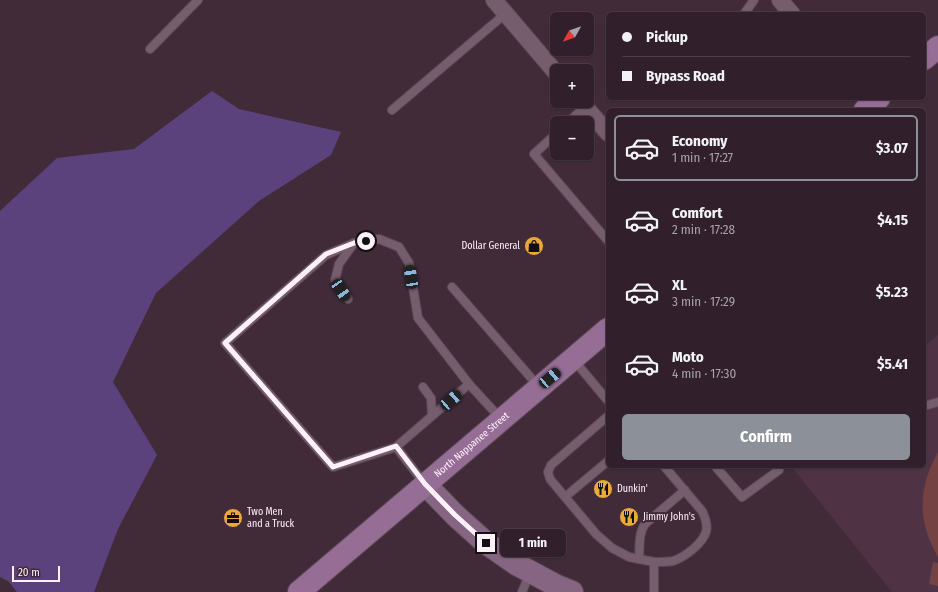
<!DOCTYPE html>
<meta charset="utf-8">
<style>
:root{--surface:#31202b;--page:#392833;--text:#f1f3f6;--muted:#a8a3a9;--line:#4c3e47;--accent:#8c9099}
body{margin:0;font-family:"Fira Sans Condensed",sans-serif;background:var(--page);color:var(--text);height:100vh;display:flex;flex-direction:column;font-size:15px;white-space:nowrap}
*{box-sizing:border-box;margin:0}
p{font-size:13px;color:var(--muted)}
.icon{flex:none;width:22px;height:22px;fill:none;stroke:currentColor;stroke-width:2;stroke-linecap:round;stroke-linejoin:round}
.map{position:relative;flex:1;overflow:hidden}
.side{position:absolute;left:606px;top:108px;width:320px;height:360px;display:flex;flex-direction:column;background:var(--surface);border-radius:6px;box-shadow:0 1px 3px #0004,0 0 0 1px var(--line)}
.side>*{flex:none}
.top-card{position:absolute;left:606px;top:12px;width:320px;height:88px;border-radius:6px;box-shadow:0 1px 3px #0004,0 0 0 1px var(--line);display:grid;align-content:center;height:88px;padding:0 16px;background:var(--surface)}
.needle{width:26px;rotate:230deg}
.buttons{position:absolute;left:550px;top:12px;display:grid;gap:8px}
.buttons a{display:grid;place-items:center;width:44px;height:44px;border-radius:6px;background:var(--surface);box-shadow:0 1px 3px #0004,0 0 0 1px var(--line);font-size:20px}
.scale{position:absolute;left:12px;bottom:10px;width:48px;box-sizing:border-box;padding-left:4px;border:2px solid #fff0f9;border-top:0;font-size:11px;line-height:14px;white-space:nowrap;color:#fff0f9;-webkit-text-stroke:3px #412b39;paint-order:stroke}
.end{position:absolute;width:18px;height:18px;margin:-9px;border:5px solid #fff0f9;background:#111;box-shadow:0 0 0 2px #111}
.from{border-radius:50%}
.bubble{position:absolute;height:28px;border-radius:6px;background:var(--surface);box-shadow:0 1px 3px #0004,0 0 0 1px var(--line);font-size:13px;font-weight:700;line-height:28px;text-align:center}
.car{position:absolute;width:12px;height:24px;margin:-12px -6px;border-radius:5px;box-shadow:0 0 3px 1px #0007;background:linear-gradient(#222 24%,#8ab4d8 0 40%,#222 0 76%,#8ab4d8 0 86%,#222 0)}
.top-card b{display:flex;align-items:center;gap:14px;height:38px;font-size:15px}
.top-card b+b{border-top:1px solid var(--line)}
.top-card i{width:10px;height:10px;background:var(--text)}
ul{padding:7px 0 0;list-style:none}
li{display:flex;align-items:center;gap:12px;height:66px;margin:0 8px 6px;padding:0 8px;border:2px solid transparent;border-radius:6px}
li div{flex:1}
li b{display:block;font-size:15px}
li em{font-style:normal;font-weight:700}
li.current{border-color:var(--accent)}
li>.icon{width:36px;height:36px;stroke-width:1.5}
.primary-button{display:flex;gap:8px;margin-top:auto;padding:8px 16px}
.primary-button a{flex:1;height:46px;border-radius:6px;background:var(--accent);color:#fff;font-size:16px;font-weight:700;line-height:46px;text-align:center}
.map>svg:first-child{display:block}
.built{fill:#4f3345}
.green{fill:#744243}
.water{fill:#5c427d}
.lines{fill:none;stroke-linecap:round;stroke-linejoin:round}
.service-casing{stroke:#5b4854;stroke-width:10}
.minor-casing{stroke:#5b4854;stroke-width:18}
.secondary-casing{stroke:#5b4854;stroke-width:24}
.primary-casing{stroke:#5b4854;stroke-width:24}
.service{stroke:#765d6d;stroke-width:8}
.minor{stroke:#765d6d;stroke-width:16}
.secondary{stroke:#856581;stroke-width:22}
.primary{stroke:#956d95;stroke-width:22}
.route{stroke:#fff0f9;stroke-width:5}
.labels{text-anchor:middle;dominant-baseline:central;stroke-width:4;stroke-linejoin:round;paint-order:stroke}
.poi-label{font-size:10px;fill:#fff0f9;stroke:#412b39;text-anchor:start}
.street-label{font-size:10px;fill:#fff0f9;stroke:#412b39}
</style>
<div class="map">
<svg width="938" height="592" viewBox="0 0 938 592">
<rect width="100%" height="100%" fill="#412b39"/>
<!-- built -->
<polygon class="built" points="938,335 938,592 892,592 791,466 924,466 924,347"/>
<!-- green -->
<g class="green">
<path d="M938,452V557C917,521 918,488 938,452Z"/>
<polygon points="933,562 938,563 938,586 929,584"/>
</g>
<!-- water -->
<polygon class="water" points="212,91 239,109 341,132 331,155 259,201 156,293 113,382 157,455 118,529 94,592 17,592 8,581 0,577 0,211 57,158 134,149"/>
<g class="lines">
<defs>
<g id="service">
<polyline points="744,14 754,0"/>
<polyline points="150,49 198,0"/>
<polyline points="392,110 505,14"/>
<polyline points="568,123 585,106"/>
<polyline points="557,133 534,154 608,241"/>
<polyline points="354,243 326,255 225,343 333,467 396,447"/>
<polyline points="452,287 539,387"/>
<polyline points="348,299 335,280 339,264 354,243 379,239 399,247 409,263 418,318 469,384 501,419"/>
<polyline points="573,359 608,401"/>
<polyline points="423,387 431,398 432,415"/>
<polyline points="924,406 938,402"/>
<polyline points="608,416 551,465 548,472 550,479 596,534 612,548 629,557 654,562 654,592"/>
<polyline points="715,466 742,497 779,470 776,466"/>
<polyline points="424,483 396,447 469,384"/>
<polyline points="565,497 608,461"/>
<path d="M639,559C640,547 638,534 645,524L685,490"/>
<path d="M654,562C660,562 667,562 673,561C685,557 702,544 706,532C708,525 705,517 702,511L664,466"/>
<polyline points="522,592 530,573"/>
</g>
<g id="minor">
<polyline points="494,0 557,74"/>
<polyline points="780,0 792,14"/>
<polyline points="580,101 608,133"/>
</g>
<polyline id="secondary" points="425,484 455,515 486,543 516,564 557,586 572,592"/>
<g id="primary">
<polyline points="924,59 938,47"/>
<polyline points="865,110 879,98"/>
<path id="s1" d="M299,592L608,329"/>
</g>
</defs>
<!-- service casing -->
<use href="#service" class="service-casing"/>
<!-- minor casing -->
<use href="#minor" class="minor-casing"/>
<!-- secondary casing -->
<use href="#secondary" class="secondary-casing"/>
<!-- primary casing -->
<use href="#primary" class="primary-casing"/>
<!-- service -->
<use href="#service" class="service"/>
<!-- minor -->
<use href="#minor" class="minor"/>
<!-- secondary -->
<use href="#secondary" class="secondary"/>
<!-- primary -->
<use href="#primary" class="primary"/>
</g>
<g class="lines">
<!-- route -->
<polyline class="route" points="366,241 354,243 326,254 225,343 333,467 396,446 425,484 455,515 486,543"/>
</g>
<!-- icons -->
<defs>
<symbol id="shop-disc" viewBox="-11 -11 22 22"><circle r="9.5" fill="#eca93b" stroke="#412b39"/><path d="M-5-2.5h2.3a2.7 3.5 0 0 1 5.4 0H5L5.5 6h-11ZM-1.5-2.5h3a1.5 2.3 0 0 0-3 0Z" fill="#111"/></symbol>
<symbol id="restaurant-disc" viewBox="-11 -11 22 22"><circle r="9.5" fill="#eca93b" stroke="#412b39"/><path d="M-5-6h1v4h1v-4h1v4h1v-4h1v5L-1.5 .5V6h-2V.5L-5-1ZM5-6V6H3V1.5H1.5Q1.5-4 5-6Z" fill="#111"/></symbol>
<symbol id="office-disc" viewBox="-11 -11 22 22"><circle r="9.5" fill="#eca93b" stroke="#412b39"/><path d="M-6-3h4V-5.5h4V-3h4V5H-6ZM-1-4.5V-3h2v-1.5ZM-6 0V1H6V0Z" fill="#111"/></symbol>
</defs>
<g fill-rule="evenodd">
<use href="#shop-disc" x="523" y="235" width="22" height="22"/>
<use href="#restaurant-disc" x="592" y="478" width="22" height="22"/>
<use href="#restaurant-disc" x="618" y="506" width="22" height="22"/>
<use href="#office-disc" x="222" y="507" width="22" height="22"/>
</g>
<g class="labels">
<!-- poi labels -->
<g class="poi-label">
<text x="520" y="246" text-anchor="end">Dollar General</text>
<text x="617" y="489">Dunkin'</text>
<text x="247" y="512">Two Men<tspan x="247" dy="12">and a Truck</tspan></text>
<text x="643" y="517">Jimmy John's</text>
</g>
<!-- street labels -->
<g class="street-label">
<text stroke="none"><textPath href="#s1" startOffset="227">North Nappanee Street</textPath></text>
</g>
</g>
</svg>
<div class="buttons">
<a><svg class="needle" viewBox="-14 -14 28 28"><path d="M0-13l5 13h-10z" fill="#e53935"/><path d="M0 13l5-13h-10z" fill="#a8a3a9"/></svg></a>
<a>+</a>
<a>−</a>
</div>
<div class="scale">20 m</div>
<i class="end from" style="left:366px;top:241px"></i>
<i class="end" style="left:486px;top:543px"></i>
<div class="bubble" style="left:500px;top:529px;width:66px">1 min</div>
<i class="car" style="left:411px;top:277px;rotate:351deg"></i>
<i class="car" style="left:341px;top:290px;rotate:146deg"></i>
<i class="car" style="left:550px;top:378px;rotate:50deg"></i>
<i class="car" style="left:451px;top:400px;rotate:49deg"></i>
<div class="top-card">
<b><i class="from"></i>Pickup</b>
<b><i></i>Bypass Road</b>
</div>
<section class="side">
<ul>
<li class="current"><svg class="icon" aria-label="car" viewBox="0 0 24 24"><path d="M5 17H2v-5l4-1 3-4h7l3 4 3 1v5h-3M9 17h6M6 11h13"/><circle cx="7" cy="17" r="2"/><circle cx="17" cy="17" r="2"/></svg><div><b>Economy</b><p>1 min · 17:27</p></div><em>$3.07</em></li>
<li><svg class="icon" aria-label="car" viewBox="0 0 24 24"><path d="M5 17H2v-5l4-1 3-4h7l3 4 3 1v5h-3M9 17h6M6 11h13"/><circle cx="7" cy="17" r="2"/><circle cx="17" cy="17" r="2"/></svg><div><b>Comfort</b><p>2 min · 17:28</p></div><em>$4.15</em></li>
<li><svg class="icon" aria-label="car" viewBox="0 0 24 24"><path d="M5 17H2v-5l4-1 3-4h7l3 4 3 1v5h-3M9 17h6M6 11h13"/><circle cx="7" cy="17" r="2"/><circle cx="17" cy="17" r="2"/></svg><div><b>XL</b><p>3 min · 17:29</p></div><em>$5.23</em></li>
<li><svg class="icon" aria-label="car" viewBox="0 0 24 24"><path d="M5 17H2v-5l4-1 3-4h7l3 4 3 1v5h-3M9 17h6M6 11h13"/><circle cx="7" cy="17" r="2"/><circle cx="17" cy="17" r="2"/></svg><div><b>Moto</b><p>4 min · 17:30</p></div><em>$5.41</em></li>
</ul>
<div class="primary-button"><a>Confirm</a></div>
</section>
</div>
